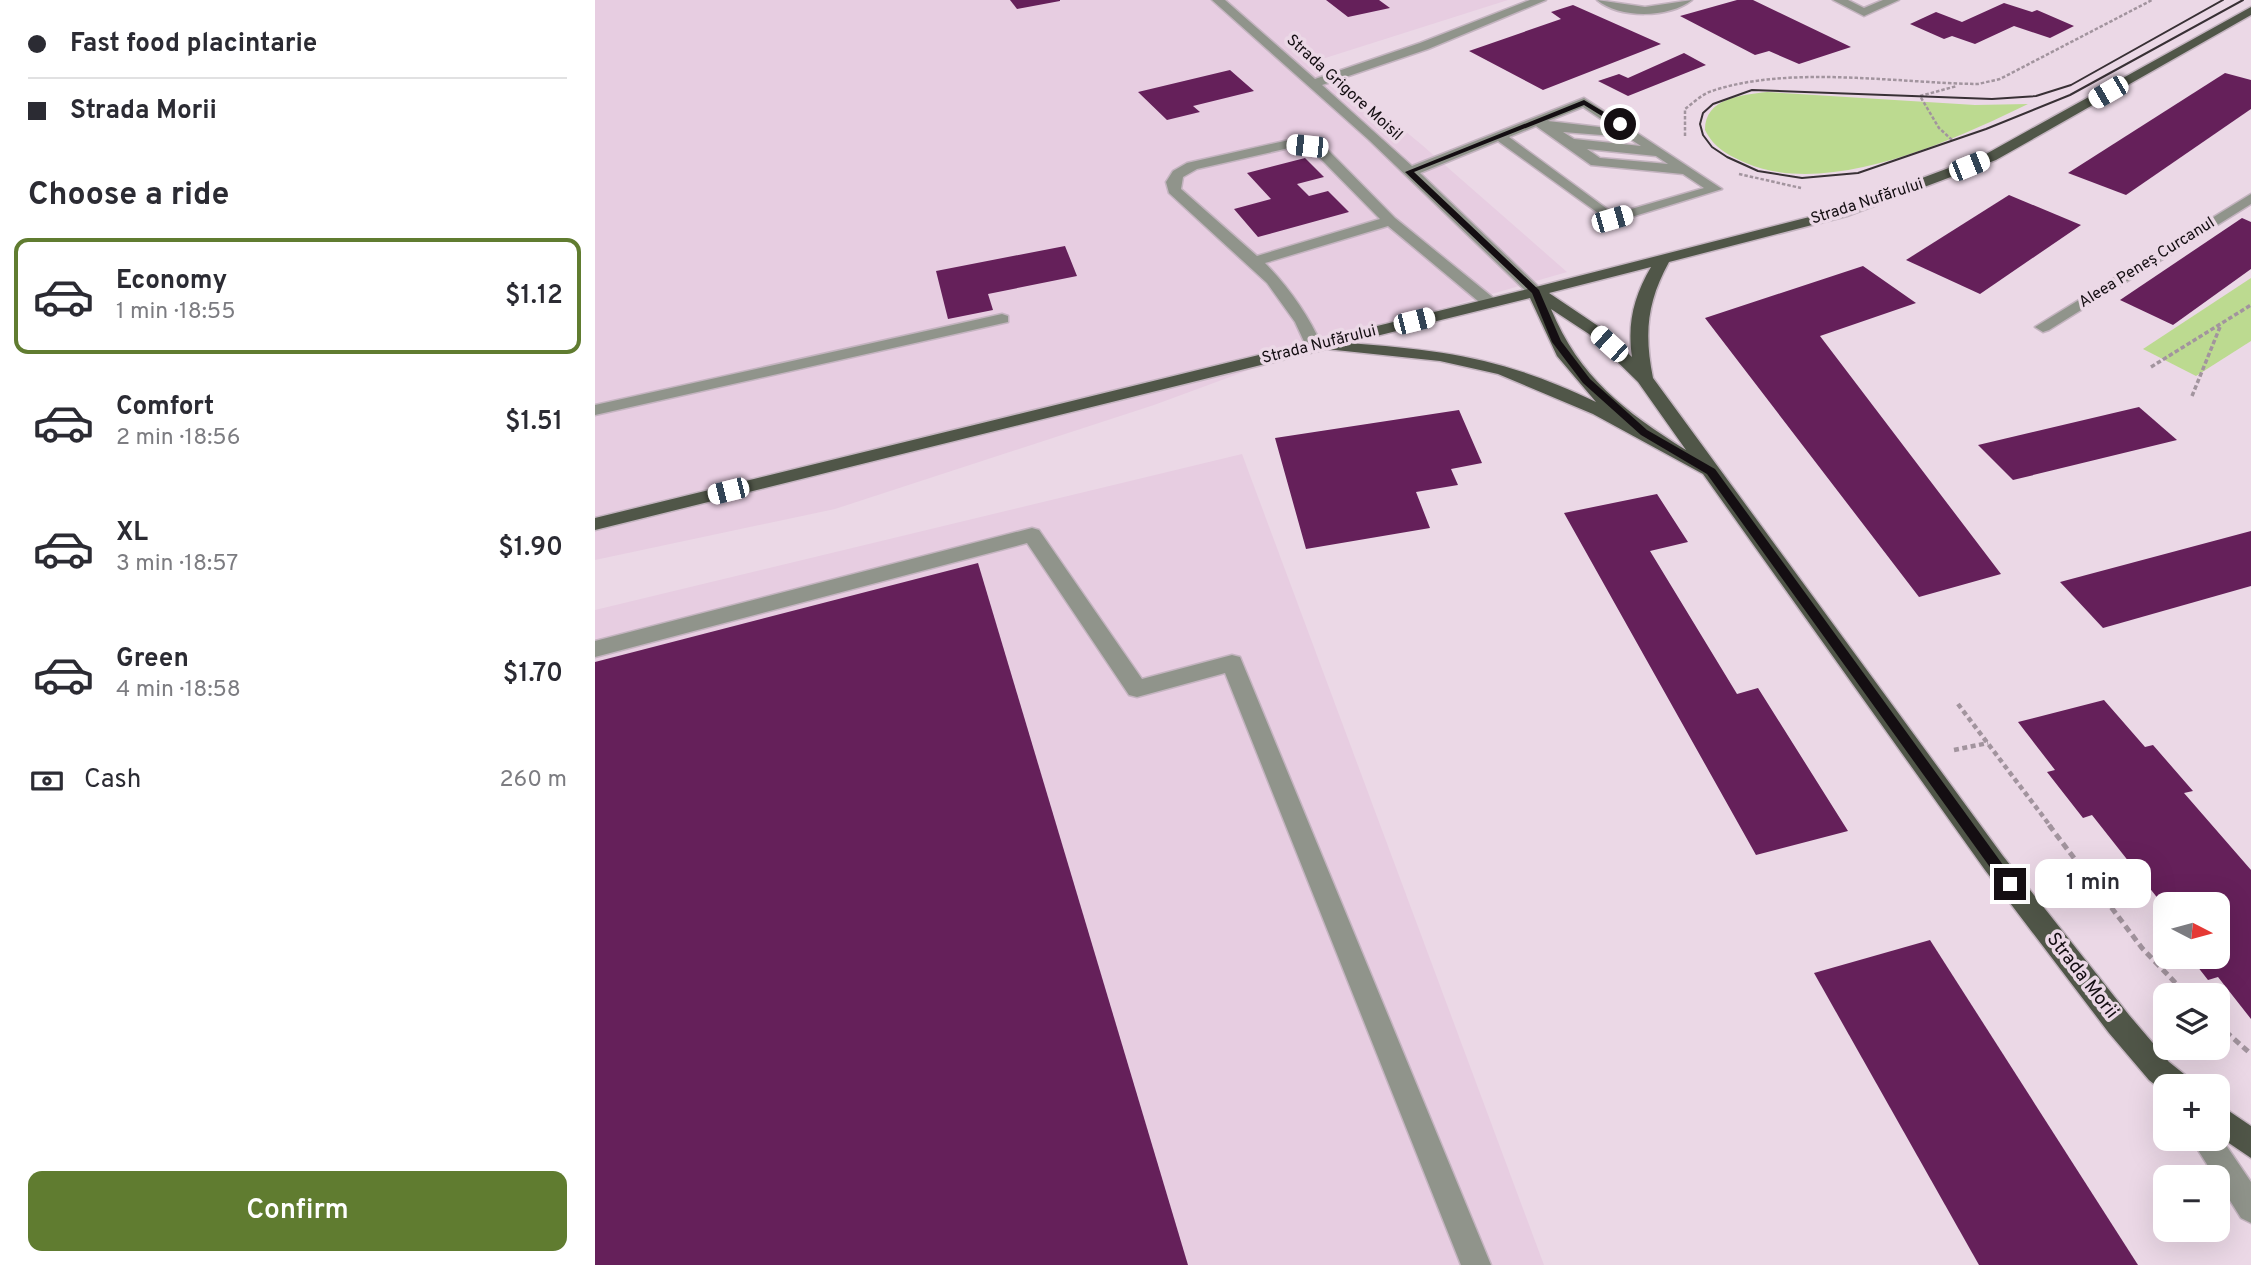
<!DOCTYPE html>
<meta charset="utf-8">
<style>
:root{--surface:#fff;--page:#f7f7f7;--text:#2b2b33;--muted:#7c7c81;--line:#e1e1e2;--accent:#607c30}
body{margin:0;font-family:Overpass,sans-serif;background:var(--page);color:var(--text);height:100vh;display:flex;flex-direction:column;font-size:26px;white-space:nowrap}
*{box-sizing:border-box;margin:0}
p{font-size:23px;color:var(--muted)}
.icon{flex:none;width:38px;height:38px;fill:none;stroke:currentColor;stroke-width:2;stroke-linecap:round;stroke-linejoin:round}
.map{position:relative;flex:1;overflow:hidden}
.sheet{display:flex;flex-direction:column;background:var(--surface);width:595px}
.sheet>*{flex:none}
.banner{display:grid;align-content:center;height:154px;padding:0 28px;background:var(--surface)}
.needle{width:46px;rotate:96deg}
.fabs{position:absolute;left:1558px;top:892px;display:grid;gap:14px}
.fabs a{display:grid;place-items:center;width:77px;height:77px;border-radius:14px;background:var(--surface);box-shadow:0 7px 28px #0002;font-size:35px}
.end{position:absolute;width:32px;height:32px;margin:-16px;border:9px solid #140e12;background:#fff;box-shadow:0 0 0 4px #fff}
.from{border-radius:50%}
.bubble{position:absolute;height:49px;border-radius:14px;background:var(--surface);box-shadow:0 7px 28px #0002;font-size:23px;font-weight:600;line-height:49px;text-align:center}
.car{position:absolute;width:21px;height:42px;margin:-21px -10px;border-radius:9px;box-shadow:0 0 5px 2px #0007;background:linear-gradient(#fff 24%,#345 0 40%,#fff 0 76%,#345 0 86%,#fff 0)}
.banner b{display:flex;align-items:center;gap:24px;height:66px;font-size:26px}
.banner b+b{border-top:2px solid var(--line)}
.banner i{width:18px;height:18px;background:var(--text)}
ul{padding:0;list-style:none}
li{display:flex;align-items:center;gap:21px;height:116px;margin:0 14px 10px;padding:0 14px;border:4px solid transparent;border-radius:14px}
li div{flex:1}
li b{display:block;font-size:26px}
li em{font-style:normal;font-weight:600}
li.on{border-color:var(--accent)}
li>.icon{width:63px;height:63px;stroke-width:1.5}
h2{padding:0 28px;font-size:32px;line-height:84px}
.pay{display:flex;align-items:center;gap:18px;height:77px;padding:0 28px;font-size:26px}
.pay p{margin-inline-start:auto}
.primary-button{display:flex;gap:14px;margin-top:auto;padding:14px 28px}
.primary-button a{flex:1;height:80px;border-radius:14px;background:var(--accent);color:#fff;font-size:28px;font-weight:600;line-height:80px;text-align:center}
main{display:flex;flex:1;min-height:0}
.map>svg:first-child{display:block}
.built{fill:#e7cde1}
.green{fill:#bcda90}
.building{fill:#65205a}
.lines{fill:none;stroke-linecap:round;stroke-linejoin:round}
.minor-casing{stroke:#c4b4c0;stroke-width:3}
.major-casing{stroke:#c4b4c0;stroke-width:3}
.path-far3{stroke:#a2949e;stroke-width:2.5;stroke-dasharray:3.5 2;stroke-linecap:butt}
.path-far2{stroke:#a2949e;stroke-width:3.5;stroke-dasharray:4.5 2.5;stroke-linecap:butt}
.path-far1{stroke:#a2949e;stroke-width:4.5;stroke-dasharray:5 3.5;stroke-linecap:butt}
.path{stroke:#a2949e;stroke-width:5;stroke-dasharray:7 4.5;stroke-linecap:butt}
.minor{fill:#90948b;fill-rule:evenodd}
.major{fill:#505648;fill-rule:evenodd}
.tram{stroke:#383035;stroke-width:2}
.route{fill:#140e12}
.labels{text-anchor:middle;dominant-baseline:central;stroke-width:7;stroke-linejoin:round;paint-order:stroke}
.far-street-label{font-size:16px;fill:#140e12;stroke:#ebd8e6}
.street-label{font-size:19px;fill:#140e12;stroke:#ebd8e6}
</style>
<main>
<section class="sheet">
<div class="banner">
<b><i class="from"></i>Fast food placintarie</b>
<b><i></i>Strada Morii</b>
</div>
<h2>Choose a ride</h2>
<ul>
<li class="on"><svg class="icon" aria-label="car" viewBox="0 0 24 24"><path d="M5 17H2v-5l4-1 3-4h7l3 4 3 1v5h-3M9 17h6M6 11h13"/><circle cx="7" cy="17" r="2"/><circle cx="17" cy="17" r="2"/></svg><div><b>Economy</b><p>1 min · 18:55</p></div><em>$1.12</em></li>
<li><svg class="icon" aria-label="car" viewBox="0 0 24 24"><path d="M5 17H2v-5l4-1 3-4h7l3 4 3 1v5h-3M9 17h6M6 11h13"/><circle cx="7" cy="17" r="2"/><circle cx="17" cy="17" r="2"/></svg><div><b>Comfort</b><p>2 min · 18:56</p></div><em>$1.51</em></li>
<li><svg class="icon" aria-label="car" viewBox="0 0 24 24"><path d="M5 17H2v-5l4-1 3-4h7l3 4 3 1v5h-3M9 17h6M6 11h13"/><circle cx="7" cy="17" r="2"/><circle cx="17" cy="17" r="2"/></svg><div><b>XL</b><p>3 min · 18:57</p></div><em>$1.90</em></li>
<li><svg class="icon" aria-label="car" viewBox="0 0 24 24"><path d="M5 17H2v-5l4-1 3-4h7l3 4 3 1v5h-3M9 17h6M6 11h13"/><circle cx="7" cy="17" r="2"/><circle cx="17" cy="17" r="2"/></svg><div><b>Green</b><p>4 min · 18:58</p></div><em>$1.70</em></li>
</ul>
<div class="pay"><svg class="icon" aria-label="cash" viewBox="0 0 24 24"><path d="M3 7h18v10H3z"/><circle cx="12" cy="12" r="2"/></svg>Cash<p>260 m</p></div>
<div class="primary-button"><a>Confirm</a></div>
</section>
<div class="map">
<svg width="1656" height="1265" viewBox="0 0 1656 1265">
<rect width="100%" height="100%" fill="#ebd8e6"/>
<!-- built -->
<g class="built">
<polygon points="0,0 913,0 724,60 827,145 972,272 719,346 559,405 240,509 0,560"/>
<polygon points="647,454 949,1265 0,1265 0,610"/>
</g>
<!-- green -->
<g class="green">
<path d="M1172,92L1380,105L1433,104C1357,141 1233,198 1151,163C1133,155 1119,148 1110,130C1110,98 1146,95 1172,92Z"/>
<polygon points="1656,278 1656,341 1601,376 1548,349"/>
</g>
<!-- building -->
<g class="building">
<polygon points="415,0 465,0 465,1 422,9"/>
<polygon points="731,0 784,0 795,8 753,17"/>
<polygon points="1142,0 1158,0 1256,47 1204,64 1174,51 1160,55 1085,16"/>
<polygon points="1409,3 1437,12 1442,10 1479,26 1455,38 1419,26 1380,44 1357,36 1349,39 1315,24 1341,12 1367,22"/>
<polygon points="978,5 1066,44 948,90 874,51 966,19 956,12"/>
<polygon points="1089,53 1111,65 1033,96 1003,81 1024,74 1033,78"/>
<polygon points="635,70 659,91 598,106 605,112 572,120 543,92"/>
<polygon points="1630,73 1656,80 1656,109 1531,195 1473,173"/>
<polygon points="710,158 729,177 702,184 714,196 733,191 754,212 663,237 639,209 676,199 652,173"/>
<polygon points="1414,195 1486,225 1385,294 1311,260"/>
<polygon points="1647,218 1656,222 1656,269 1578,325 1525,300"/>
<polygon points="470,246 482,276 393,294 398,310 353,319 341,271"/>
<polygon points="1268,266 1321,303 1225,336 1406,574 1324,597 1110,318"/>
<polygon points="1544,407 1582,440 1418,480 1383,445"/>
<polygon points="864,410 887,463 856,469 863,485 821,492 835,528 711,549 680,438"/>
<polygon points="1062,494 1093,542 1055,551 1142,694 1163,688 1253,831 1161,855 969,513"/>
<polygon points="1656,531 1656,586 1508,628 1465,582"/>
<polygon points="383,563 593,1265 0,1265 0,662"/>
<polygon points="1509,700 1550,747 1558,745 1598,791 1589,793 1656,870 1656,1019 1623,977 1613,980 1595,957 1622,957 1622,905 1568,905 1497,815 1488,818 1452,772 1460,770 1423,722"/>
<polygon points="1335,940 1543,1265 1384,1265 1219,973"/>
</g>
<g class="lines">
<defs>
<g id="minor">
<path d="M617,0H630L720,79L825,43L935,0H951L833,49L727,85L817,166L989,98L1127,189L1017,223L903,141L825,173L949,292L941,297L935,295L774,140ZM988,107L1021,129L953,121ZM941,126L996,165L1088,174L1109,188L1019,214L914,137ZM968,132L1032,137L1046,146L979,139ZM992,149L1061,156L1073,164L1005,158Z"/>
<path d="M1002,0L1050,7L1097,0C1074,18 1025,19 1002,0Z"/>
<polygon points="1238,0 1253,0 1269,8 1288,0 1304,0 1269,16"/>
<path d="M694,140L731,148L800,218L901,300V306H889L793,226L670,263C694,288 713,314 727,346L725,350H713L700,322L672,283L574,193L571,182L578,171L592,163ZM694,148L721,154L785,219L662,256L586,189L588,177L602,169Z"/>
<polygon points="1656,194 1656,204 1454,330 1448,332 1440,327"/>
<polygon points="407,314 413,316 413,322 0,415 0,405"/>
<polygon points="437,528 444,530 547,679 637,655 645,657 896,1265 866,1265 630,673 542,697 534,695 432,543 0,657 0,641"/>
<polygon points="1622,1132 1656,1182 1656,1223 1646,1218 1596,1139 1622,1139"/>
</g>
<g id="major">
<path d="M1656,7V15L1401,160L1252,216L1074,262C1052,302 1049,333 1058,378L1408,856L1534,1015L1574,1062L1594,1078L1598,1087H1570V1093L1554,1080L1514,1033L1390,870L1108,474L998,414L903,374L845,361L731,349L0,530V518L937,288L1242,210L1391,154ZM1056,267C1039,296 1032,323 1037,357L1006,328L954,293ZM935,298L962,356L1001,402C912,359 850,350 753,343ZM956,309L994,334L1043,382L1091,450C1030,412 984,377 956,309Z"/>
<polygon points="1622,1103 1656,1126 1656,1158 1622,1135"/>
</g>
</defs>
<!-- minor casing -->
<use href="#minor" class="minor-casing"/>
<!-- major casing -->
<use href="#major" class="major-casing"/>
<!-- path-far3 -->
<g class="path-far3">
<path d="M1090,136V109C1098,103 1107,94 1117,91C1193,65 1302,83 1383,84L1405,79L1557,0"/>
<polyline points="1357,140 1344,128 1325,96 1362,86"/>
<polyline points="1144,174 1206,188"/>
</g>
<!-- path-far2 -->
<g class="path-far2">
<polyline points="1556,367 1656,305"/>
<polyline points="1597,396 1625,327"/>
</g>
<!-- path-far1 -->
<g class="path-far1">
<polyline points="1363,704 1456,827"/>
<polyline points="1359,750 1393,743"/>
</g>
<!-- path -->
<g class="path">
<polyline points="1454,825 1547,948 1593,996"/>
<polyline points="1622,1024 1656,1054"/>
</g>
<!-- minor -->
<use href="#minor" class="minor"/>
<!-- major -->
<use href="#major" class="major"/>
<!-- tram -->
<polyline class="tram" points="1628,0 1476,85 1441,96 1397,99 1157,90 1118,104 1108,113 1105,124 1108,135 1117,147 1132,157 1163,171 1207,178 1263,173 1391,129 1475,95 1648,0"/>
</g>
<!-- route -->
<polygon class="route" points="989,100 1029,124 1023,126 989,105 819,172 944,290 966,341 995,379 1052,430 1120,469 1419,880 1419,888 1410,888 1112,474 1046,435 988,383 957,342 937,293 810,172"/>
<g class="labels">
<!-- far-street labels -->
<g class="far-street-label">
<text transform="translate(749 88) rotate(42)">Strada Grigore Moisil</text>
<text transform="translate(1272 202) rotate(-18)">Strada Nufărului</text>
<text transform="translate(1552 263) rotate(-32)">Aleea Peneș Curcanul</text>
<text transform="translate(724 345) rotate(-14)">Strada Nufărului</text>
</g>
<!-- street labels -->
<g class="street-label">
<text transform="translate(1487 976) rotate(52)">Strada Morii</text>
</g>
</g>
</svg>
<div class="fabs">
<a><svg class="needle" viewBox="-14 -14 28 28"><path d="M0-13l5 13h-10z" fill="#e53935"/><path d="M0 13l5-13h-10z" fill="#7c7c81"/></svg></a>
<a><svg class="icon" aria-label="layers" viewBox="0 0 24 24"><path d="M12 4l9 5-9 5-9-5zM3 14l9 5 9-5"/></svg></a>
<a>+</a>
<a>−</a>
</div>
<i class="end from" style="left:1025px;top:124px"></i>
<i class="end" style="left:1415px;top:884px"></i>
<div class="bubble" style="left:1440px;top:859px;width:116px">1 min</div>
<i class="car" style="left:1513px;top:92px;rotate:240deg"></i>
<i class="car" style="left:712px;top:146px;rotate:276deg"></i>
<i class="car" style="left:1374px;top:166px;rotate:68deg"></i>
<i class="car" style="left:1017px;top:219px;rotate:74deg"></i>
<i class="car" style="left:819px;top:321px;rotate:76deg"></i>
<i class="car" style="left:1014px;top:344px;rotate:312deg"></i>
<i class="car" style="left:133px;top:491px;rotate:256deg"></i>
</div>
</main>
